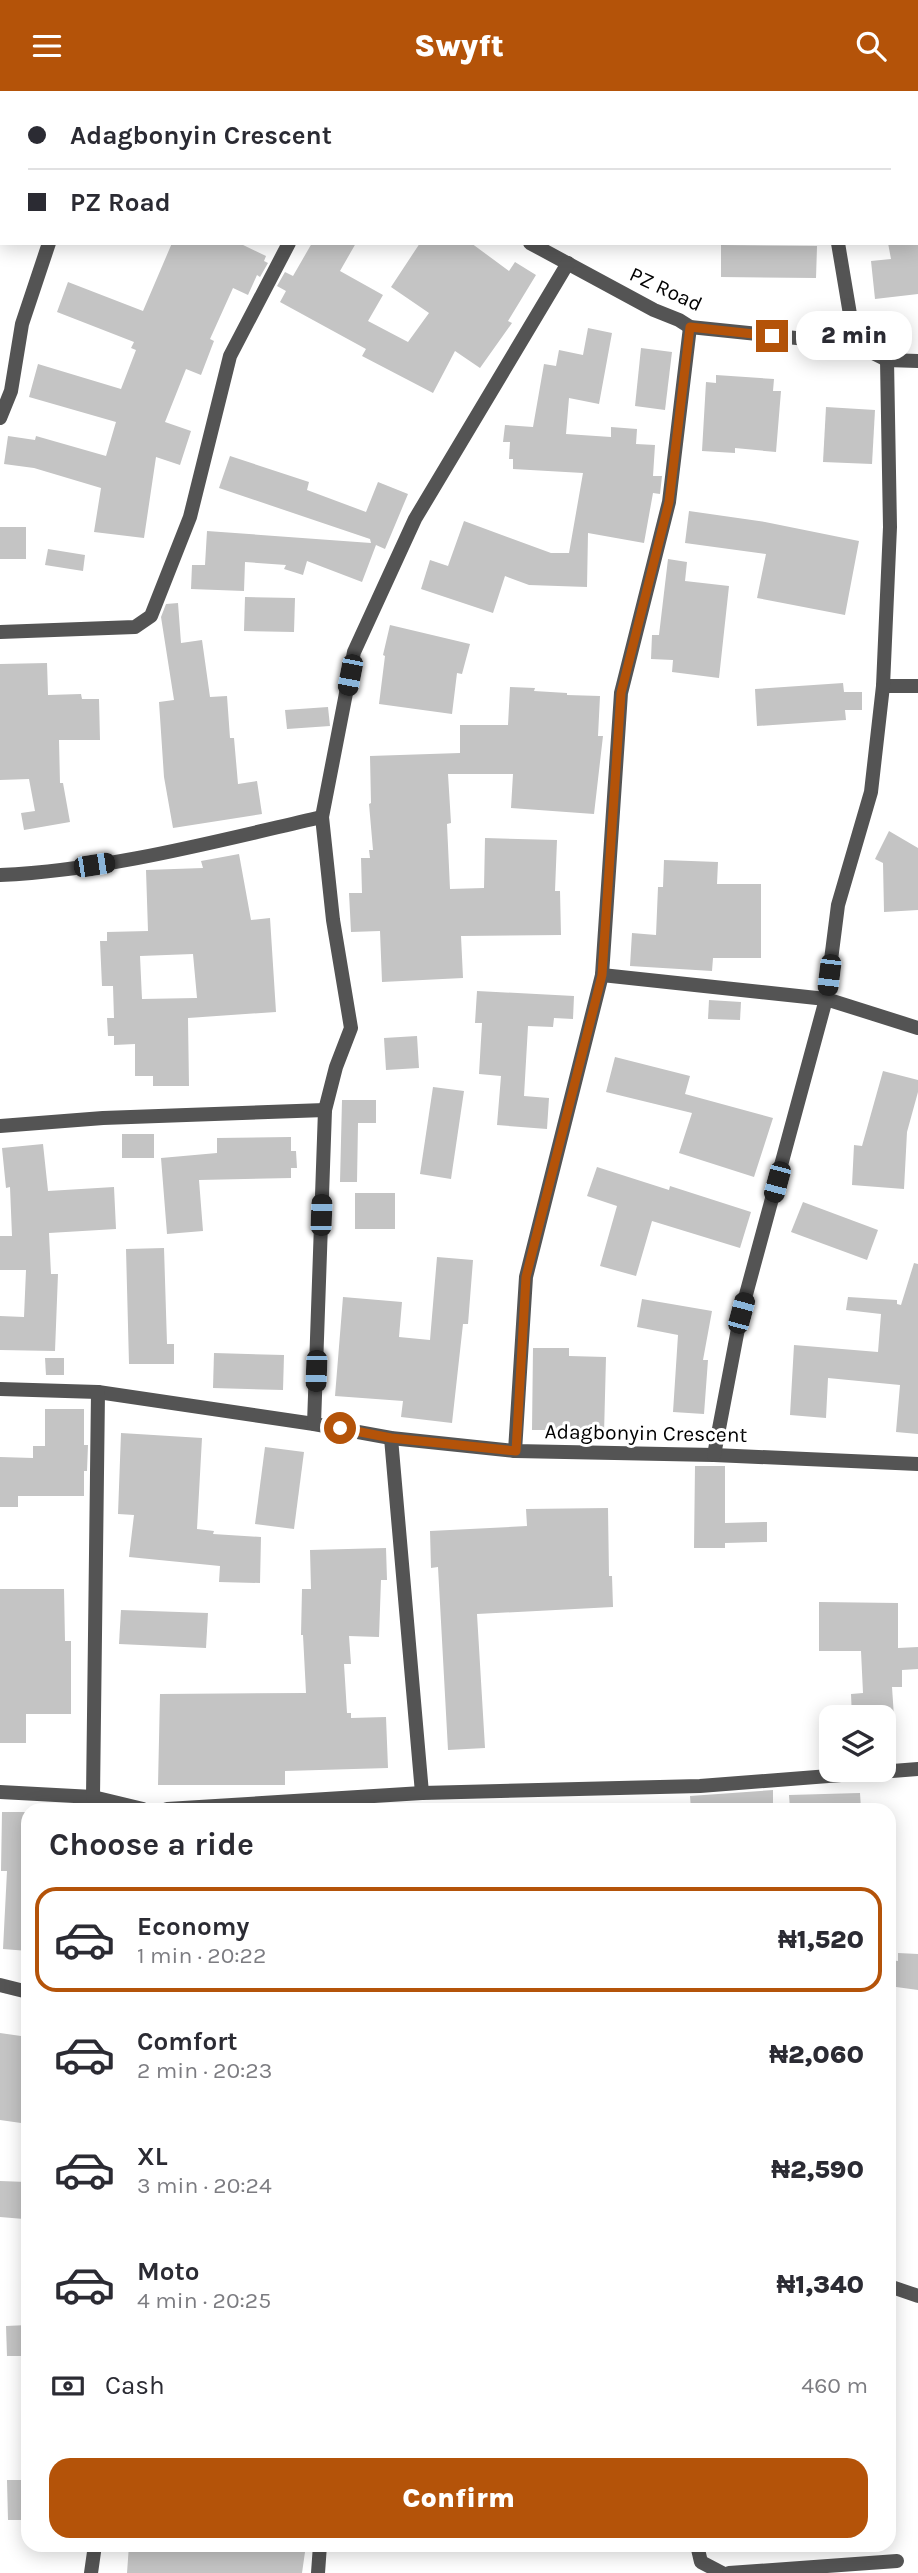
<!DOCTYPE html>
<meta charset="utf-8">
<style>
:root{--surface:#fff;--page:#f2f2f3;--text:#2b2b33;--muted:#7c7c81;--line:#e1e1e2;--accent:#b45309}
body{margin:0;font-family:Karla,sans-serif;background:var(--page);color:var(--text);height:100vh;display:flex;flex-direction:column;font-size:26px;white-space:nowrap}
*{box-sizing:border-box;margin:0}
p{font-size:23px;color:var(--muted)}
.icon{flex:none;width:38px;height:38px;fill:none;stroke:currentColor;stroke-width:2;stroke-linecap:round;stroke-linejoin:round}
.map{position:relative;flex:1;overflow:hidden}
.side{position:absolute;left:21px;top:1712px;width:875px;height:749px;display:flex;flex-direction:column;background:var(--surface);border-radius:21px;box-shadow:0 4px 18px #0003}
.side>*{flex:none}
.banner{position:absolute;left:0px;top:0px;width:919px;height:154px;box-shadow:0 4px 18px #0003;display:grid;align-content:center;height:154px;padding:0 28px;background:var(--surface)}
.tools{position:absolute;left:819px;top:1614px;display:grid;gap:14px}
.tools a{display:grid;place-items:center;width:77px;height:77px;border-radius:14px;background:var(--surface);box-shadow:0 4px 18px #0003;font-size:35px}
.end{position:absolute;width:32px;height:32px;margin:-16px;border:9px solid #b45309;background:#fff;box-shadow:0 0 0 4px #fff}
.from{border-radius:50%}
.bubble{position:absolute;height:49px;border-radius:21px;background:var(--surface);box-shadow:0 4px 18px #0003;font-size:23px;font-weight:800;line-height:49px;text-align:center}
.car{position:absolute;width:21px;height:42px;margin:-21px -10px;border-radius:9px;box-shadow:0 0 5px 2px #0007;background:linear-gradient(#222 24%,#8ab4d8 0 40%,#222 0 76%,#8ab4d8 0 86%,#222 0)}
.banner b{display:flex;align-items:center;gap:24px;height:66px;font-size:26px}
.banner b+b{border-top:2px solid var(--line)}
.banner i{width:18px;height:18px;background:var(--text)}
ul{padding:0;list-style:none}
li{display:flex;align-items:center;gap:21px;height:105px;margin:0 14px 10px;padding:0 14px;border:4px solid transparent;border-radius:21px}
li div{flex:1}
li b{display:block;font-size:26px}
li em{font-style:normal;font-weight:800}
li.on{border-color:var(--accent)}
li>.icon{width:63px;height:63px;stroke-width:1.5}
h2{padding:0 28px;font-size:32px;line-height:84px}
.pay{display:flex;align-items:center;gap:18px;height:77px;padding:0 28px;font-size:26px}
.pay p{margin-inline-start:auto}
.cta{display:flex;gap:14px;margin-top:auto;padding:14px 28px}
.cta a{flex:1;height:80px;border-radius:21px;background:var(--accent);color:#fff;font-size:28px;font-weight:800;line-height:80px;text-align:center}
header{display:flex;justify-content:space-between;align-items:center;height:91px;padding:0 28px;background:var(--accent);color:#fff;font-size:32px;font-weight:800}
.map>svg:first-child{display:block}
.building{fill:#c4c4c4;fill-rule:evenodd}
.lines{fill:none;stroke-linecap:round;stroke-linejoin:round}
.street{stroke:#545454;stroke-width:14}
.route{stroke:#b45309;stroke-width:9}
.labels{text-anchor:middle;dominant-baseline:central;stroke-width:6;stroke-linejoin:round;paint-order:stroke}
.street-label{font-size:21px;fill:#000;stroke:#fff}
</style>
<header><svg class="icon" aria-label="menu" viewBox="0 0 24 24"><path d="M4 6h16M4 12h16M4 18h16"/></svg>Swyft<svg class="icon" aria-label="search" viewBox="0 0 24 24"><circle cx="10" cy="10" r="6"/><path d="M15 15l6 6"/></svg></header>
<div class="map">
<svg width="918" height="2482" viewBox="0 0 918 2482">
<rect width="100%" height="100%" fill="#fff"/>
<!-- building -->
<g class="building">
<polygon points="172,152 239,152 266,165 264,170 268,172 260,186 257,184 248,204 233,197 210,248 214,250 201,284 186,278 165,331 191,340 180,374 156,366 144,447 94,441 101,397 34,377 4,373 8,345 35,349 36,345 106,365 116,331 29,306 38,273 121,298 136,259 131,257 134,251 57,221 68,191 143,220"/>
<polygon points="312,152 356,152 340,180 383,204 368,230 408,251 429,222 391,196 420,152 471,152 509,180 515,171 536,184 508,230 512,232 480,277 455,260 433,302 362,265 366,258 280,211 286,200 277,195 285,181 293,185"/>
<polygon points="888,152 918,152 918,203 875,208 871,170 891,168"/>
<polygon points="721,154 817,155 816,187 721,186"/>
<polygon points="588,237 612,242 599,313 569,307 566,343 611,346 611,336 637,338 636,353 655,354 653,385 662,385 660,403 653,402 644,452 588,442 587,496 529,494 505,485 493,522 421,498 430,469 448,475 464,430 551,462 569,462 583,382 513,378 513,368 509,368 510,351 503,351 505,334 533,336 544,273 556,275 559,259 583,264"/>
<polygon points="641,257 672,261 665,319 635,315"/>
<polygon points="716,284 774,288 773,300 781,300 776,361 735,357 735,362 702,360 706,291 716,292"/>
<polygon points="826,316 875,319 872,373 823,371"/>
<polygon points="230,365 309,391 307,399 366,421 378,391 408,403 385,458 376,454 362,491 307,470 303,484 284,478 286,474 245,471 244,500 191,498 192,474 205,474 207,440 371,452 370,448 219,397"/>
<polygon points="689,420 765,431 859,450 845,524 757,507 766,463 685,452"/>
<rect x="0" y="436" width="26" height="32"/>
<polygon points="48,458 85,464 83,480 45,474"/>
<polygon points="668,468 687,471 685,490 729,495 719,587 672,581 673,569 651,568 652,544 659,544"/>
<polygon points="245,506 295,507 294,541 244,540"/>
<polygon points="178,512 181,552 202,549 210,606 227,605 230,647 234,647 238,693 257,690 262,723 173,737 164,686 159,611 174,609 161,526 166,513"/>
<polygon points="390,534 470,553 462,583 457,582 452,623 379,613 385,565 383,564"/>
<polygon points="47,572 48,604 81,603 82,608 99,608 100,649 59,649 60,692 63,692 70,731 24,739 21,722 35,720 29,688 0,689 0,573"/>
<polygon points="843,592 844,601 862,601 862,619 845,619 846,629 757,635 755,598"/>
<polygon points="510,596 535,597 534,600 567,602 567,604 600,605 598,645 603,645 594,723 511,717 513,683 448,683 451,732 447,733 450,798 484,797 485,747 557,749 555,800 560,800 561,844 461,845 463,887 382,891 380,840 351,841 349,802 362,802 361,767 370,767 369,759 373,759 369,713 371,712 370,665 460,662 460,634 508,634"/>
<polygon points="328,616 330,635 287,638 285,619"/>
<polygon points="889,740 918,757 918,819 884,821 883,772 875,768"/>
<path d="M239,763L251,829L270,827L276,921L188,927L189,995H153V985H135V953L114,954V945H108L107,927H114L113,895H102L100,850H107V841L148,840L146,779L203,777L201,770ZM193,863L197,907L142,908L140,865Z"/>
<polygon points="664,769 718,771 717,793 761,793 761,867 713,867 712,880 630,875 632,842 656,844 658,796 663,796"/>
<polygon points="477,900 574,905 573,928 554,927 553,936 528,935 524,1005 549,1007 547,1038 497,1034 501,985 479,983 482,932 475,932"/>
<polygon points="709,909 741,911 740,929 708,928"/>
<polygon points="417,945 419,977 386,979 384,947"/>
<polygon points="615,966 690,985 685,1003 773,1027 754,1086 679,1062 692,1022 606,1001"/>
<polygon points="883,980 918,989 918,1001 907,1041 904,1098 852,1094 854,1054 862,1055"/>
<polygon points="433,996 464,1000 451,1088 420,1083"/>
<polygon points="342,1009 376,1009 376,1032 358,1032 357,1091 340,1091"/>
<rect x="122" y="1043" width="32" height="24"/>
<polygon points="291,1046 291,1060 296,1060 297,1077 291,1077 291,1087 199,1089 203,1140 167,1143 161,1067 217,1062 217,1047"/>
<polygon points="43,1053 48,1100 114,1096 116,1138 49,1142 51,1183 58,1183 55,1260 0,1259 0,1225 24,1226 26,1179 0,1179 0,1145 12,1145 10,1096 6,1097 2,1057"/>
<polygon points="597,1076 669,1099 670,1095 751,1121 740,1157 652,1130 636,1185 600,1175 617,1115 587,1105"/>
<rect x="355" y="1102" width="40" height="36"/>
<polygon points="803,1111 878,1139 867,1169 791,1141"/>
<polygon points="164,1157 167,1253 174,1253 174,1273 129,1273 126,1158"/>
<polygon points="437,1166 473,1169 468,1233 463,1233 452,1332 401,1326 403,1310 335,1305 343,1206 402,1211 399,1246 430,1249"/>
<polygon points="914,1172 918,1173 918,1343 896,1341 900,1294 828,1287 826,1327 790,1324 794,1254 878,1261 881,1223 846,1219 848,1206 897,1209 897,1213 901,1214"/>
<polygon points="642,1208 712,1220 703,1269 708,1269 704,1323 673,1321 678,1244 637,1236"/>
<polygon points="533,1257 569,1257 569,1265 606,1266 604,1343 573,1342 573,1339 532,1339"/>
<polygon points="214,1262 284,1264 283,1299 213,1297"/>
<polygon points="45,1267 64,1267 64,1284 46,1284"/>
<polygon points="45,1318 84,1318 84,1354 88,1354 87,1380 84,1380 84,1405 18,1405 18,1416 0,1416 0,1366 33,1367 33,1355 45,1355"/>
<polygon points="121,1342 202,1347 197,1438 214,1440 213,1443 261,1446 260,1492 219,1491 220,1475 129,1466 134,1424 118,1423"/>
<polygon points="265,1356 304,1361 294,1438 255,1433"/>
<polygon points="695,1375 725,1375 725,1432 767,1431 767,1451 725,1452 725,1457 694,1457"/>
<polygon points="608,1417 609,1485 612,1485 613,1516 477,1523 485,1657 448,1659 438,1476 431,1477 430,1440 527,1435 526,1418"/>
<polygon points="386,1457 387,1489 381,1489 379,1546 349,1545 351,1573 344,1573 347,1622 351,1622 351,1627 386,1626 388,1677 285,1680 285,1694 158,1694 160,1603 306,1602 303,1544 301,1544 302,1498 311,1498 310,1459"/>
<polygon points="0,1498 64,1498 65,1550 71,1550 71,1623 26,1623 26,1652 0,1652"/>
<polygon points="819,1511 898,1512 898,1557 918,1556 918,1578 902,1579 902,1596 892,1596 894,1626 852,1626 851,1603 863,1602 861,1560 819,1560"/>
<polygon points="121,1519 208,1522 206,1557 119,1553"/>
<polygon points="773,1699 773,1718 691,1718 690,1705"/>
<polygon points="860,1702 861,1718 790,1718 789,1704"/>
<polygon points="2,1721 28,1721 28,1860 3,1858 7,1780 1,1780"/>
<polygon points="898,1862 918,1863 918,1899 889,1895 889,1869 898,1870"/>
<polygon points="0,1942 28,1946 28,2033 0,2029"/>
<polygon points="0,2090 27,2091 24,2128 0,2126"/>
<polygon points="28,2234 28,2265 7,2265 6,2235"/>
<polygon points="7,2389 28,2389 28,2429 8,2429"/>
<polygon points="129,2454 202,2457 202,2454 306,2454 302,2482 127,2482"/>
</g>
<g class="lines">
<!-- street -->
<g class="street">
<polyline points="341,0 343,2"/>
<polyline points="813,0 813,2"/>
<polyline points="108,2 109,0"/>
<polyline points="530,152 654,219 679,229 690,236 855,253 887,269 918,270"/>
<polyline points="838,152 855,253"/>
<polyline points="0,327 11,300 22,233 49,152"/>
<polyline points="0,541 135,536 151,525 190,426 230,265 289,152"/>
<polyline points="883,595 918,595"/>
<path d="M0,784C110,779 216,750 322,726"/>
<polyline points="602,884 826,908 918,937"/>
<polyline points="0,1035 103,1027 325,1019"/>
<polyline points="0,1298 98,1301 314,1333 391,1347 515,1360 714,1364 918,1373"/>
<polyline points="314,1333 325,1019 336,976 351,937 333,829 322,726 354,561 415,428 568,172"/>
<polyline points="391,1347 422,1702"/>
<polyline points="515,1360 526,1186 602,884 621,602 669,411 690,236"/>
<polyline points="714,1364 741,1222 826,908 838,814 871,701 883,595 890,436 887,269"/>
<polyline points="0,1701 93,1706 143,1718"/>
<polyline points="93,1706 98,1301"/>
<polyline points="167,1718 422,1702 700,1695 918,1678"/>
<polyline points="0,1894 28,1901"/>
<polyline points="889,2195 918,2205"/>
<polyline points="697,2454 701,2471 722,2482"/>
<polyline points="91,2482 95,2454"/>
<polyline points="318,2482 320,2454"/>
<polyline points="729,2482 897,2470"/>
</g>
</g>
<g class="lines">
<!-- route -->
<polyline class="route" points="340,1337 391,1347 516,1360 526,1186 602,884 621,602 669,411 690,236 772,245"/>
</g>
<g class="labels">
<!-- street labels -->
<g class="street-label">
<text transform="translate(666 198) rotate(25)">PZ Road</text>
<text transform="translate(646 1342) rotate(1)">Adagbonyin Crescent</text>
</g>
</g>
</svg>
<div class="tools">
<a><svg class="icon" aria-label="layers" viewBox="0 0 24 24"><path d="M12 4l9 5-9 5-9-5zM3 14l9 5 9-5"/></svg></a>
</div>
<i class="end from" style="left:340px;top:1337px"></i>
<i class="end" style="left:772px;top:245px"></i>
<div class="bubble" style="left:796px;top:220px;width:116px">2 min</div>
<i class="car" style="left:350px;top:584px;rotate:191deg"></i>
<i class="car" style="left:94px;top:774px;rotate:81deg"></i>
<i class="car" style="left:829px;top:884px;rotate:187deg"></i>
<i class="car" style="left:777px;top:1091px;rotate:195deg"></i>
<i class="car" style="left:321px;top:1124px;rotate:2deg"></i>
<i class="car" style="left:741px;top:1222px;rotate:15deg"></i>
<i class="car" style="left:316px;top:1280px;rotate:182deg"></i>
<div class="banner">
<b><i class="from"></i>Adagbonyin Crescent</b>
<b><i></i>PZ Road</b>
</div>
<section class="side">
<h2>Choose a ride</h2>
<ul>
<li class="on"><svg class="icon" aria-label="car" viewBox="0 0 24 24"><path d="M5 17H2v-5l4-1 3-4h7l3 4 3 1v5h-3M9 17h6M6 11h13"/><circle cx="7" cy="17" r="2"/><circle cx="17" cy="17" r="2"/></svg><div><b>Economy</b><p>1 min · 20:22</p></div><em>₦1,520</em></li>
<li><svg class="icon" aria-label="car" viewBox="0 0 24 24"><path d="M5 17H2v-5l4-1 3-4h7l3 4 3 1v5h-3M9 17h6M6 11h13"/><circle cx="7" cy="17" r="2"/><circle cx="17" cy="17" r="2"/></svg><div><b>Comfort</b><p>2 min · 20:23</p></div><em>₦2,060</em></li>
<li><svg class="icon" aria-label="car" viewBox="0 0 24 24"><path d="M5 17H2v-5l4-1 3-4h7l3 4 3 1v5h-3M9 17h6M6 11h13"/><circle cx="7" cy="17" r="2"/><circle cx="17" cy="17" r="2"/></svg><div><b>XL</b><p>3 min · 20:24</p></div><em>₦2,590</em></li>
<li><svg class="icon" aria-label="car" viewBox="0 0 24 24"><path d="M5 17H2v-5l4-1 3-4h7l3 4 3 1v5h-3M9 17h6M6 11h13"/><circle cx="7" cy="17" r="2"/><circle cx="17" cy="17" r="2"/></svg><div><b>Moto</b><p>4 min · 20:25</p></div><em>₦1,340</em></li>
</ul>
<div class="pay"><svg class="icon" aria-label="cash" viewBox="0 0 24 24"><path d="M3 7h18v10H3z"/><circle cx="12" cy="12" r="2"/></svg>Cash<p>460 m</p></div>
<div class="cta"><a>Confirm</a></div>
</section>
</div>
